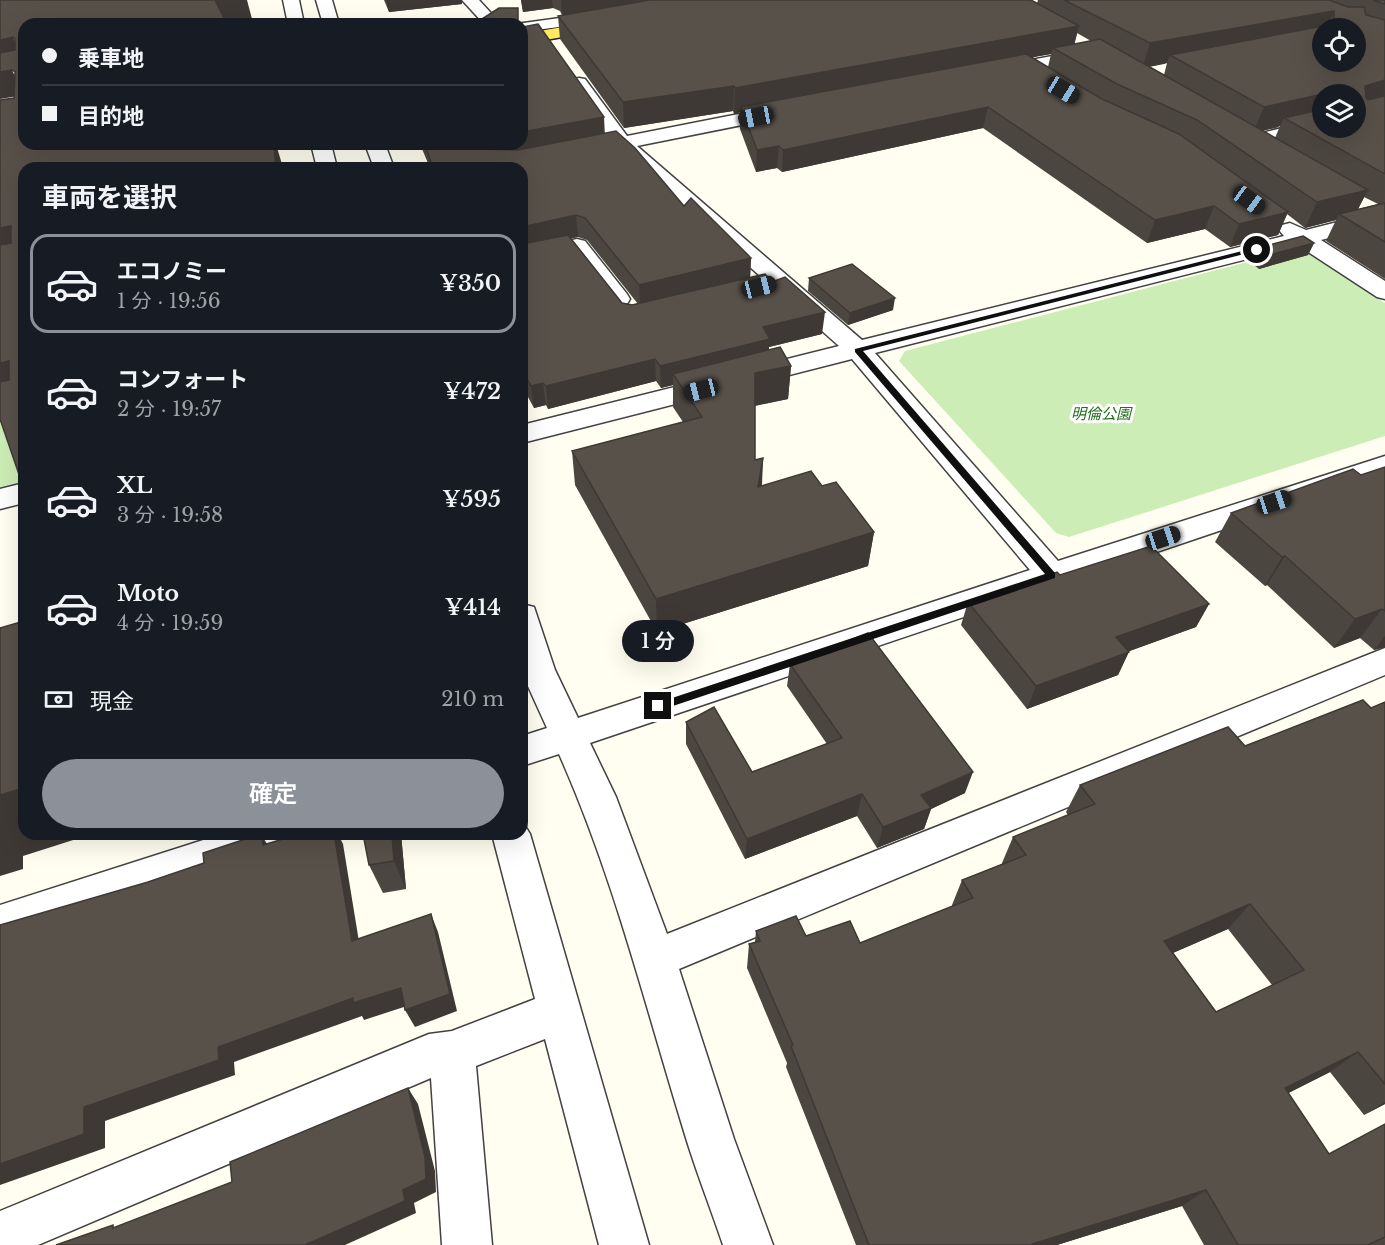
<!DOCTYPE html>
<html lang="ja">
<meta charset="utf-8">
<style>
:root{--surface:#171b24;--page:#20242c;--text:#f1f3f6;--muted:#9ea1a6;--line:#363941;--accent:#8c9099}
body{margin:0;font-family:"Libre Baskerville","Noto Sans JP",serif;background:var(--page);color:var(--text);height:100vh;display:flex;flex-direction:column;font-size:22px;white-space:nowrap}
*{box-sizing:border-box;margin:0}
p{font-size:20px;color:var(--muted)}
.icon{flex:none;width:33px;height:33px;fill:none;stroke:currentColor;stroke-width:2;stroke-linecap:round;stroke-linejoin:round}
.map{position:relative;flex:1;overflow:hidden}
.panel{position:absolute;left:18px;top:162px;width:510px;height:678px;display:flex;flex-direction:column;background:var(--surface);border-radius:18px;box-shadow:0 6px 24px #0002}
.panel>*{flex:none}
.guide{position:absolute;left:18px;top:18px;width:510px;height:132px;border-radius:18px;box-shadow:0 6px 24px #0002;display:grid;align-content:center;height:132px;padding:0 24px;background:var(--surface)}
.tools{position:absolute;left:1312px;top:18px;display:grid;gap:12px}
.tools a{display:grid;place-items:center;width:54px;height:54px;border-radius:50%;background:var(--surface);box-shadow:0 6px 24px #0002;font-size:30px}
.end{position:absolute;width:27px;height:27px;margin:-14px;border:8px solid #0f0f0f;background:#fff;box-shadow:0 0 0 3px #fff}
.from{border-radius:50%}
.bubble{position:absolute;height:42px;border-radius:21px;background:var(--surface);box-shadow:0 6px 24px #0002;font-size:20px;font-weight:600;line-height:42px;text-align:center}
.car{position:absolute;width:18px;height:36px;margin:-18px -9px;border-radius:8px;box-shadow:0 0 4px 2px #0007;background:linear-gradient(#222 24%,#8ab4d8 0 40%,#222 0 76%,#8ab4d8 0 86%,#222 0)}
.guide b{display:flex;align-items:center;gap:21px;height:57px;font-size:22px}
.guide b+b{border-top:2px solid var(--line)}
.guide i{width:15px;height:15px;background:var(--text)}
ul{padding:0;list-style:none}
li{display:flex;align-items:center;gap:18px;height:99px;margin:0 12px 9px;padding:0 12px;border:3px solid transparent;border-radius:18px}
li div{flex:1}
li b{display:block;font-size:22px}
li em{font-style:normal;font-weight:600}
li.current{border-color:var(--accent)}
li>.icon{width:54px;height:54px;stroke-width:1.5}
h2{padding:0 24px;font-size:27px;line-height:72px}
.pay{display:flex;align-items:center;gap:15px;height:66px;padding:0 24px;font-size:22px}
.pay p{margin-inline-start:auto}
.cta{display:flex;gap:12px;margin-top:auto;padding:12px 24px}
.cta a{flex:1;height:69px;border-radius:36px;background:var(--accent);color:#fff;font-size:24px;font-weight:600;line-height:69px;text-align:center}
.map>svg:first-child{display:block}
.green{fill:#cdedb6}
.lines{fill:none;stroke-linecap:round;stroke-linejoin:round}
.minor-casing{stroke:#424242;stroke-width:3}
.major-casing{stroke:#202020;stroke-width:3}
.minor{fill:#fff;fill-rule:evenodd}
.major{fill:#ffe960;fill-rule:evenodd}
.wall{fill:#4c4640;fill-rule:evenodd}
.shaded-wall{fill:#3e3934}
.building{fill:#58514a;stroke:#3e3934;stroke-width:1.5;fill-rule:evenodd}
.route{fill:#0f0f0f}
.labels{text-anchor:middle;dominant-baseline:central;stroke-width:6;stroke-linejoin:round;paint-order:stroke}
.park-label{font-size:15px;font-style:italic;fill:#216d19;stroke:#fff}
</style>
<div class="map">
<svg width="1385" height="1245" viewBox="0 0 1385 1245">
<rect width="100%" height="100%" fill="#fffef0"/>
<!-- green -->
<g class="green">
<polygon points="1301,248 1385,303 1385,436 1069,537 1056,533 899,361 905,351"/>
<polygon points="0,411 24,487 0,493"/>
</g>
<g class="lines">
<defs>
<g id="minor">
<polygon points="283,0 299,0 304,24 288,24"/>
<polygon points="316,0 332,0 339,24 323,24"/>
<polygon points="462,0 479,0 501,24 484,24"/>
<polygon points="604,12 610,14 612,17 610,20 522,32 522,24 516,24"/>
<polygon points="1095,48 1101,49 1104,53 1101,57 998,76 992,75 989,71 992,67 998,66"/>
<path d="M579,78L585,79L627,136L785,105L792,107L795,111L792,115L637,146L862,340L1284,236L1279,230L1282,225L1290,223L1306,230L1385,210V224L1321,240L1385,281V299L1377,297L1299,246L875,353L1058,561L1385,456V475L590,743L616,797L667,934L1385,648V675L679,969L734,1139L773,1245H723C711,1209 697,1174 686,1138C646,1009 614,877 559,754L522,766V736L547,728L522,673V604L534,607L555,670L578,718L1030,570L852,359L522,443V425L839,346L618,150L606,152L599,150L596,146L599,142L609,139L570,83L573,79Z"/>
<polygon points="1323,118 1323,128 1330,128 1252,147 1245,145 1242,141 1245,137"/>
<polygon points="311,144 331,144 337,168 317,168"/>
<polygon points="365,144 385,144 394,168 374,168"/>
<polygon points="577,239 585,241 627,294 630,299 627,304 618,306 609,304 571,254 522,265 522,251"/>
<polygon points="24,483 24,503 0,509 0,489"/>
<polygon points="522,821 530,834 649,1245 599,1245 545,1039 476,1066 492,1245 442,1245 431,1078 38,1245 0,1245 0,1211 429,1034 452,1031 535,999 492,834 522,834"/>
<polygon points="222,834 295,834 290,846 0,943 0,905"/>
</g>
<polygon id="major" points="603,20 611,25 609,29 522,44 522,34"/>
</defs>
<!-- minor casing -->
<use href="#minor" class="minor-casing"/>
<!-- major casing -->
<use href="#major" class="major-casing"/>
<!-- minor -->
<use href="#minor" class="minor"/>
<!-- major -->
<use href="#major" class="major"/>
</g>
<!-- wall -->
<g class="wall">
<polygon points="384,0 462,0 462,4 389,12"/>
<path d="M521,0H1031L1037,3L1038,0H1385V279L1326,241L1336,220L1305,228L1287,214L1278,235L1230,247L1205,229L1147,243L983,128L782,172L777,168L756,172L740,129V112L734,114L733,111L624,128L560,39L558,16L562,15L560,11L553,8L523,12ZM1077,33L1091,41L1074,44ZM1051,54L1048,67L1032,57ZM1167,63L1164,75L1149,67L1164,64ZM1323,94H1356L1323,128ZM1280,126L1275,138L1262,131L1276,128ZM1364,197L1378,204L1358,209Z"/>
<path d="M605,133L684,206L751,258L750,277L822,334L769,347V350L791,366L788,399L755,406V460L763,458L762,486H822L874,532L868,566L657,632L575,485L572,451L683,422L673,407V385L661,388L656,381L548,409L546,405L534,408L522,386V168H430L420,144H522ZM578,237L587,240L638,304L632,305L622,303L571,238Z"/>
<polygon points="1314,243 1308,255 1259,269 1249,261 1254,249"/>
<polygon points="809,278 893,310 848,325 808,291"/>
<polygon points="1385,467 1385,647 1374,650 1360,638 1334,648 1267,585 1265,586 1215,542 1231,513 1361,475"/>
<polygon points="1060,575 1209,604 1196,627 1129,651 1118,675 1027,709 961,625 968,602"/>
<polygon points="790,664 965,793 931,809 924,829 877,848 857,816 745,859 686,744 686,722 752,772 827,744 787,686"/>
<path d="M1385,702V1104L1364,1115L1330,1072L1288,1093L1329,1154L1385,1124V1245H1204L1182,1206L1057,1245H856L786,1067L787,1063L747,968L749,944L755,942L756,931L806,936L860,943L952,906V905L962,880L1002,864V863L1013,837L1068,815L1066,812L1080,785L1245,746L1371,708ZM1228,929L1272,985L1216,1012L1173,953Z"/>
<polygon points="401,834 406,889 383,893 369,865"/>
</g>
<!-- shaded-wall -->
<g class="shaded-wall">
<polygon points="215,0 247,0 252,19 222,23"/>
<polygon points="386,0 462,0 462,4 389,12"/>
<polygon points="521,0 552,0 553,8 523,12"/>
<polygon points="561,0 688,0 562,16"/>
<polygon points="1334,11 1327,28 1170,55 1167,63 1142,68 1150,43"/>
<polygon points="1079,26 1073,50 1053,48 1051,54 742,112 741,107 740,112 734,114 735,88"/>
<polygon points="13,37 24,61 0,66 0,40"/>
<polygon points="12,70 24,95 0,99 0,72"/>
<polygon points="1385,80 1385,101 1356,110 1365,86"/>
<polygon points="734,86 733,111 624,128 623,102"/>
<polygon points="1336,91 1334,94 1323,94 1323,117 1284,118 1280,126 1253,133 1264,107"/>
<polygon points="988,107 983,128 782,172 783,150"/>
<polygon points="604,117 605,137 477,168 473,149 475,144 522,144 522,132"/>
<polygon points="274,144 276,144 281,161 282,168 276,168"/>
<polygon points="779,146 777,168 756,172 757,150"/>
<polygon points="1368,190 1355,215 1339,214 1336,220 1305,228 1317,202"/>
<polygon points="1214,206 1205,229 1147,243 1155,220"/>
<polygon points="1288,212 1278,235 1230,247 1239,224"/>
<polygon points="576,215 578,237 522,249 522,227"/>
<polygon points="11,226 24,251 0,258 0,228"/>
<polygon points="1314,243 1308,255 1259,269 1265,256"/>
<polygon points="751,258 750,280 640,306 639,285"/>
<polygon points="895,298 893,310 848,325 850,313"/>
<polygon points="825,312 822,334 769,347 768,361 673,374 673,385 661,388 660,366 763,327"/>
<polygon points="655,359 656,381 548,409 546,386"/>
<polygon points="9,361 24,387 0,395 0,363"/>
<polygon points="791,366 788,399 753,406 755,373"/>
<polygon points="543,383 546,405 534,408 531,386"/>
<polygon points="763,458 761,491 758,487"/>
<polygon points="874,532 868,566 657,632 656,599"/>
<polygon points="1285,556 1267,585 1265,586 1282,557"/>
<polygon points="1209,604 1196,627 1105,660 1116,637"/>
<polygon points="1382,609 1360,638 1334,648 1355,619"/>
<polygon points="1385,636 1385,647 1374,650"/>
<polygon points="1129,652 1118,675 1027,709 1036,686"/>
<polygon points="973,772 965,793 931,809 924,829 877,848 883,827 921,795"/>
<polygon points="24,788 24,834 92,834 23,856 23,869 0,876 0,795"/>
<polygon points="862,794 857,816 745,859 747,839"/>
<polygon points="261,834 273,854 263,845"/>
<polygon points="334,834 338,834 343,844 362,960 352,941"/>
<polygon points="392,834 401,834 406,889 394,861"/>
<polygon points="1250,904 1228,929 1145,965 1164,941"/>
<polygon points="431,914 438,932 457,1011 415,1027 405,1010"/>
<polygon points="401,988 410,1005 364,1020 362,1016 234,1062 235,1075 105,1121 105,1148 0,1185 0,1164 84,1107 218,1047 353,998"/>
<polygon points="1358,1052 1330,1072 1259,1108 1285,1088"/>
<polygon points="408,1088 418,1104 435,1171 436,1192 414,1203 416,1213 345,1245 305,1245 403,1190"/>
<polygon points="1385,1102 1385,1104 1364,1115"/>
<polygon points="1206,1190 1182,1206 1057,1245 1031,1245"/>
</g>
<!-- building -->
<g class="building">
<polygon points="0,0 218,0 215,0 227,24 24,24 24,144 274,144 276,168 24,168 24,489 0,419 0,382 9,380 9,361 0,363 0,245 11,243 11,226 0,228 0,100 14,98 15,72 12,70 0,72 0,53 15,50 15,39 13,37 0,40"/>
<polygon points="650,0 1031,0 1079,26 735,88 734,86 623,102 558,16"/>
<path d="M1064,0H1329L1348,7H1364L1366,15L1385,20V80L1365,86L1366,98L1368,100L1385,96V174L1284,118L1323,109V128H1356V94H1336V91L1264,107L1170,55L1334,24V11L1150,43ZM1323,28H1356V62H1323Z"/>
<polygon points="1373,0 1385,0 1385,4"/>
<polygon points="499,8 518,8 518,24 474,24"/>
<polygon points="538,24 604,117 522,132 522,27"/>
<polygon points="1100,39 1368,190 1317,202 1197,120 1117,84 1053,48"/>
<polygon points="1026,54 1100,98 1179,134 1288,212 1239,224 1214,206 1155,220 988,107 783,150 779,146 757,150 741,107"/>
<polygon points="616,131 635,148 684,206 691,198 751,258 639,285 585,218 576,215 522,227 522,168 433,168 425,144 475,144 473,149 518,150"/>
<polygon points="1385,203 1385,242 1339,214"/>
<polygon points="568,235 622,303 632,305 765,274 772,282 785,277 825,312 763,327 770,339 660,366 655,359 546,386 543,383 531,386 522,369 522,244"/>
<polygon points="1303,236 1314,243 1265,256 1254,249"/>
<polygon points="852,264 895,298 850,313 809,278"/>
<polygon points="780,347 791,366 755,373 755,460 763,458 758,487 811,471 822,486 836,482 874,532 656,599 572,451 702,417 673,374"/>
<polygon points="1385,467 1385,611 1382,609 1355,619 1285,556 1282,557 1231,513 1353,469 1361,475"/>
<polygon points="1151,546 1209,604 1116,637 1129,652 1036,686 968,602 1057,572 1060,575"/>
<polygon points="24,621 24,788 0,795 0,628"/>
<polygon points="868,633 973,772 921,795 931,808 883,827 862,794 747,839 686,722 714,707 752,772 842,738 790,664"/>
<path d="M1363,700L1371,708L1385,702V1084L1358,1052L1285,1088L1329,1154L1385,1124V1237L1368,1245H1238L1206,1190L1032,1244V1245H869L791,1046L793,1045L749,944L760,941L756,931L796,916L806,936L850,921L860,943L973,898L962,880L1026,855L1013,837L1095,804L1080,785L1228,727L1245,746ZM1250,904L1304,970L1216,1012L1164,941Z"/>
<polygon points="261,834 263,845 300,834 334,834 352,941 431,914 450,994 405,1010 401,988 353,1003 353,998 218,1047 219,1060 84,1107 84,1134 0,1164 0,925 148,882 204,863 203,853"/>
<polygon points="363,834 392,834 394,861 369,865"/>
<polygon points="408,1088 425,1157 426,1179 403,1190 405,1201 305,1245 56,1245 113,1225 113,1228 232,1182 230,1162"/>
</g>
<!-- route -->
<polygon class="route" points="1254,248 1260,250 863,351 1055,573 1055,578 658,711 654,709 654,704 1045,574 855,352 855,349"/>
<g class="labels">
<!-- park labels -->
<g class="park-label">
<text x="1101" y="413">明倫公園</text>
</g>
</g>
</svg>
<div class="tools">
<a><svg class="icon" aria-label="locate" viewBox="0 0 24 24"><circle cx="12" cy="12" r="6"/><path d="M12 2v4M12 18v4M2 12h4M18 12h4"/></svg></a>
<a><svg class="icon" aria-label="layers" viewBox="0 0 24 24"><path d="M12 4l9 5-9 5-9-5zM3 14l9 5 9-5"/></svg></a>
</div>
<i class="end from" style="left:1257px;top:250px"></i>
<i class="end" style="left:658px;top:706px"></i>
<div class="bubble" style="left:622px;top:620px;width:72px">1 分</div>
<i class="car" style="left:1063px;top:90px;rotate:121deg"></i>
<i class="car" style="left:756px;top:117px;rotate:259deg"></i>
<i class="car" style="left:1249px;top:200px;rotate:126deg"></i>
<i class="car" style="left:759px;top:287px;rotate:76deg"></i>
<i class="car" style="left:701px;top:390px;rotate:256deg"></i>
<i class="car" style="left:1274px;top:502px;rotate:72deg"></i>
<i class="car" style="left:1163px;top:538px;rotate:72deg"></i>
<div class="guide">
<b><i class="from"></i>乗車地</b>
<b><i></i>目的地</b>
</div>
<section class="panel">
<h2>車両を選択</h2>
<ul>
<li class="current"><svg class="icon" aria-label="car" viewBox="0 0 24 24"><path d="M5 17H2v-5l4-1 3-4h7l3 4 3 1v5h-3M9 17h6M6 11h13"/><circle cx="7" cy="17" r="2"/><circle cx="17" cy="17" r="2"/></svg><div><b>エコノミー</b><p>1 分 · 19:56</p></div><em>¥350</em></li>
<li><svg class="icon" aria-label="car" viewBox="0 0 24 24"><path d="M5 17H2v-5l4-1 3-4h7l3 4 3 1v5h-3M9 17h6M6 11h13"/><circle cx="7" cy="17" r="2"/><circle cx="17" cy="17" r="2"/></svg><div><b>コンフォート</b><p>2 分 · 19:57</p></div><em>¥472</em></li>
<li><svg class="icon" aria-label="car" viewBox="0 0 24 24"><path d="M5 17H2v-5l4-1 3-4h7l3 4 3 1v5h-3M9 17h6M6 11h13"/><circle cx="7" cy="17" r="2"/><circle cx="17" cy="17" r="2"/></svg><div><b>XL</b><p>3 分 · 19:58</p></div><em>¥595</em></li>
<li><svg class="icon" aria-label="car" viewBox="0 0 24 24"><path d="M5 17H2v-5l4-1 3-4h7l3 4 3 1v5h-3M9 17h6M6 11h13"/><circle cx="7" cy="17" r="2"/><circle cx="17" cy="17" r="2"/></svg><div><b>Moto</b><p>4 分 · 19:59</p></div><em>¥414</em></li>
</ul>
<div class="pay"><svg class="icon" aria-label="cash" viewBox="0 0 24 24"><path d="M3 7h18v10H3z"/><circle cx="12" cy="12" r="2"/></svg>現金<p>210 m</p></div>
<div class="cta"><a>確定</a></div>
</section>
</div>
